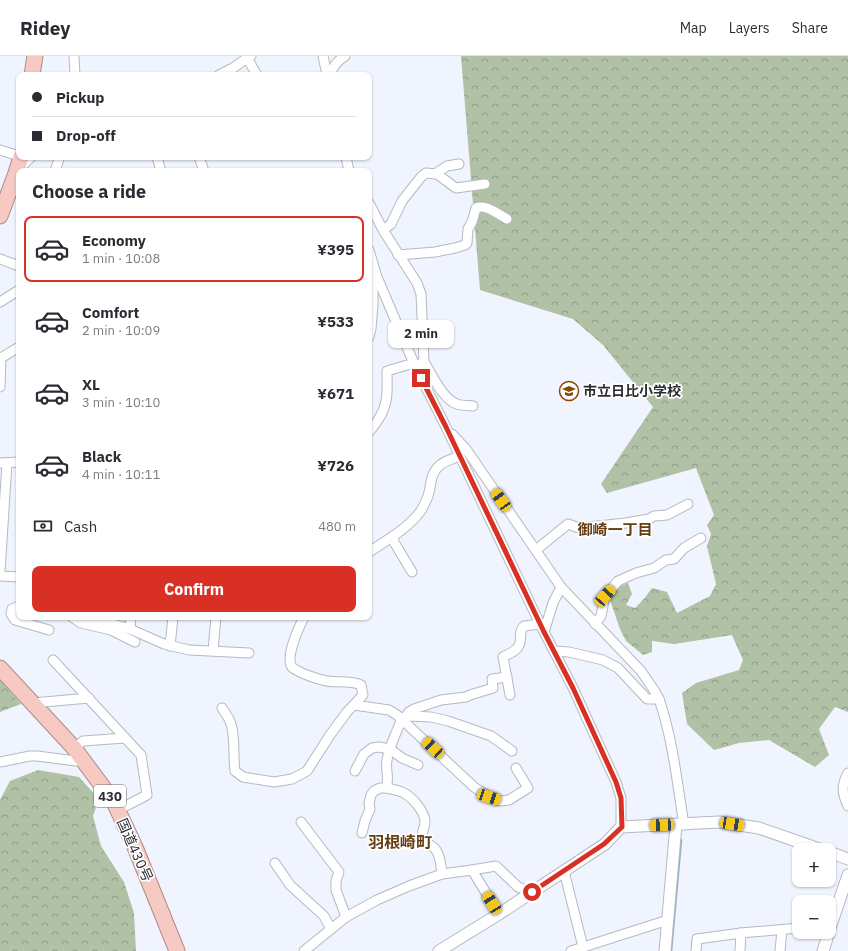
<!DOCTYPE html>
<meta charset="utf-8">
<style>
:root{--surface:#fff;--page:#f2f2f3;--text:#2b2b33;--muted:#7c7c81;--line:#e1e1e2;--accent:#d93025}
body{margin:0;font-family:"IBM Plex Sans","Noto Sans JP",sans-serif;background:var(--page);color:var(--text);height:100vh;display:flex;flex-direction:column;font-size:15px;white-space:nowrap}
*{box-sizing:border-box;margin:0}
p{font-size:13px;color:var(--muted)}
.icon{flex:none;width:22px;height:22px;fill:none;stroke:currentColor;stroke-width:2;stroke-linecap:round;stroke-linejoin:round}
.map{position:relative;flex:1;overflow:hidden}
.side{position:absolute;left:16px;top:112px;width:356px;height:452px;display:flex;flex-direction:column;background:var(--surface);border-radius:8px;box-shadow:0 1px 3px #0004}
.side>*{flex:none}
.hud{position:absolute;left:16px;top:16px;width:356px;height:88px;border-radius:8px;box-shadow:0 1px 3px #0004;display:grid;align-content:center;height:88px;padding:0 16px;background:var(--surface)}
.tools{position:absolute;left:792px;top:787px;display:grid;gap:8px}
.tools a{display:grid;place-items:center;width:44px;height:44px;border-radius:8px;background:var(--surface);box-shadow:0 1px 3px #0004;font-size:20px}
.end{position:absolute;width:18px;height:18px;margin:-9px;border:5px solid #d93025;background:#fff;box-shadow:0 0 0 2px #fff}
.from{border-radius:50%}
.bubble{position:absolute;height:28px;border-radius:8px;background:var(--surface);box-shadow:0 1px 3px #0004;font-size:13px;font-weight:700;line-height:28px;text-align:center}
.car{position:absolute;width:12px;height:24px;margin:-12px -6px;border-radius:5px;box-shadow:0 0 3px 1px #0007;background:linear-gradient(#f5c518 24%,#345 0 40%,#f5c518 0 76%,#345 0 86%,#f5c518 0)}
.hud b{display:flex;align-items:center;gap:14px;height:38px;font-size:15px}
.hud b+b{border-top:1px solid var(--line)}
.hud i{width:10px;height:10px;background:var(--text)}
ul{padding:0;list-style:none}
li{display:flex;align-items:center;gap:12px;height:66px;margin:0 8px 6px;padding:0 8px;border:2px solid transparent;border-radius:8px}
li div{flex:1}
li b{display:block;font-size:15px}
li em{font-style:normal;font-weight:700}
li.selected{border-color:var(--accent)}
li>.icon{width:36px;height:36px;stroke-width:1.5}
h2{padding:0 16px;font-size:18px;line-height:48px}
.pay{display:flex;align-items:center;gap:10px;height:44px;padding:0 16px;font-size:15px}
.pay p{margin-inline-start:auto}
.action{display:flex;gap:8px;margin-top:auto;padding:8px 16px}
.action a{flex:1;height:46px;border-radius:8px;background:var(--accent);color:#fff;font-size:16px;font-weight:700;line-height:46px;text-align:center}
header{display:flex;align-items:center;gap:24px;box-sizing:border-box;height:56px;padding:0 20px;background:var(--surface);border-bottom:1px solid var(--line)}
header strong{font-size:19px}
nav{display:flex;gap:22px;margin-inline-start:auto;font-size:14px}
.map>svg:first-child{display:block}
.forest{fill:url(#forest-crowns)}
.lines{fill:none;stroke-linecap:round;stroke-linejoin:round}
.stream{stroke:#8eaec0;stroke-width:2.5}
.minor-casing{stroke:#b5b9c2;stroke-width:11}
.tertiary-casing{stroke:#b5b9c2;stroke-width:13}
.trunk-casing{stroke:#ad8b86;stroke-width:17}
.minor{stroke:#fff;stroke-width:9}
.tertiary{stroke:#fff;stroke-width:11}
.trunk{stroke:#f6cac3;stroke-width:15}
.route{stroke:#d93025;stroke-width:5}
.labels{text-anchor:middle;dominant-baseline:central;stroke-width:3.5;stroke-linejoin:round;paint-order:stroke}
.shield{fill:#fff;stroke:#6b6c6e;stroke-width:1}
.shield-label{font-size:13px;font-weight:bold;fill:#2b2d30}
.poi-label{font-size:14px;font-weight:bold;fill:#2b2d30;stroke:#fff;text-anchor:start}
.street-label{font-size:14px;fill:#2b2d30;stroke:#fff}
.neighbourhood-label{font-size:15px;font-weight:bold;fill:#663c13;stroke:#fff}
.quarter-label{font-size:16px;font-weight:bold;fill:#663c13;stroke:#fff}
</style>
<header>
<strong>Ridey</strong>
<nav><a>Map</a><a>Layers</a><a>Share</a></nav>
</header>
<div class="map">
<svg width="848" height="895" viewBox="0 0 848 895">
<defs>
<pattern id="forest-crowns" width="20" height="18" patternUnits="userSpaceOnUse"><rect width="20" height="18" fill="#b0c1a5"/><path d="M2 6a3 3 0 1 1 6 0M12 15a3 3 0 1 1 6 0" fill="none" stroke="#8f9d87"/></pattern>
</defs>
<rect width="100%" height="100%" fill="#f0f4fe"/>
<!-- forest -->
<g class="forest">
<polygon points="461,0 848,0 848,656 835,651 819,673 829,699 815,711 769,684 739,687 714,694 687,668 682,637 696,627 739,614 743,604 732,579 674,588 652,585 652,596 643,599 626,585 620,573 610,544 618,531 628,527 632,538 626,549 635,552 643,544 652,532 667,536 677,557 710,540 716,528 707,490 711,478 707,469 714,459 696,412 607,437 601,428 653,351 603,289 573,263 480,234"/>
<polygon points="0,624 21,648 0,656"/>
<polygon points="38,714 79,721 99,743 93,760 101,790 124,826 134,857 136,895 0,895 0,744 10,725"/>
</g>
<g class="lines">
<!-- stream -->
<polyline class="stream" points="671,895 681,784"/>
<defs>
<g id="minor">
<polyline points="74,0 75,19"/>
<polyline points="323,0 327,19"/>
<polyline points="247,2 257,19"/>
<polyline points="219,19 233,12 247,2 251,0"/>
<path d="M330,19C333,10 337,5 345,0"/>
<polyline points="0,94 19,100"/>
<polyline points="157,101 161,115"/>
<polyline points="199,101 204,115"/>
<polyline points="346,101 349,115"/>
<polyline points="19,113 31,101"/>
<polyline points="55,115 59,103"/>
<polyline points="435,118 447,110 459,108"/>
<polyline points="369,147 383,174 417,227 421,238 424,306 415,310"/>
<polyline points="383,174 391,168 402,145 421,121 426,117 437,118 456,132 485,128"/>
<polyline points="369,194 377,221 415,310 446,371 540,568 573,632 616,726 621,742 621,771"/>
<path d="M398,199L435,196L455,192L465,189L467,187L468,173L472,166L476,152C486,148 498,158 507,163"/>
<polyline points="0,203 19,210"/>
<polyline points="0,246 19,234"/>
<polyline points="369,281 371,273 373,248 373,230 377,221"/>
<path d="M424,306C432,318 443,344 457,348C462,350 468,349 473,350"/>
<polyline points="0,331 1,302 19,291"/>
<path d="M369,376C376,368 384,356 386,345C388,335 387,325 387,315L414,307"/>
<polyline points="452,378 466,393 561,531 641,615 654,634 659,643"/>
<polyline points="0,407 19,406"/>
<polyline points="393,480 394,486 412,516"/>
<polyline points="536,494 568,468 579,472 626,467 649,463 654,460 667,459 688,448"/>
<path d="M369,496C387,484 407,473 420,456C423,452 426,445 428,440C432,428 429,419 440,409C445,405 453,403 459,400"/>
<polyline points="0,515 7,407"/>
<polyline points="0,520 19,521"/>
<polyline points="19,550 12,553 11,558 15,564 49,574"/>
<polyline points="72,561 81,567 111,574 135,586"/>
<polyline points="89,561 130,573 164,588 189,594 249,597"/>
<polyline points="595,568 601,560 605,540 618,525 636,517 654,512 666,504 674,503 684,492 701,482"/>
<polyline points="130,573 131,561"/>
<polyline points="544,576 553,547 561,531"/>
<polyline points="170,590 173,561"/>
<polyline points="213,595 216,561"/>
<path d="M554,595L569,596L603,604L618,612L647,643H659C673,684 677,726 684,769"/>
<polyline points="53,604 141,699 147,739 118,754"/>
<path d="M510,639L503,601C508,598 517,595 519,589C523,582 517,578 524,570L540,568"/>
<polyline points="33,647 89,642"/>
<polyline points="354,649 389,654 397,659 474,731 489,741 500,745 509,744 528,732 516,712"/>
<path d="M222,652C226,658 231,664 232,672C235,686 233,701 235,715L243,721L274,726L292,723L307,715L330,679L347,656L363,639L361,629C350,624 338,627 327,625C320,624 296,616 292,611C285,601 299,571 304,561"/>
<polyline points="405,661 409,656 414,653 441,644 466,641 470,639 493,632 492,623 507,621"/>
<polyline points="74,692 83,685 125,682"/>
<polyline points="0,706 30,700 37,700 84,706"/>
<polyline points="355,715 364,698 372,692 379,691 390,693 402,702 418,709"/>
<path d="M848,717C841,730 842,737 848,750"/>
<polyline points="301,766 339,816 336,825 336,834 346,861"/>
<polyline points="362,777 365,765 370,753 369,747 371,739 374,735 380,732 386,732"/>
<polyline points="275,807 290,829 324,860 331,873"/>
<polyline points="472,814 496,810 518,831 532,836"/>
<polyline points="564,815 583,891"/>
<path d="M442,818C441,811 441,801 436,794C433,789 425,788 423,781C421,776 425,771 425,766C425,756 413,742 404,737C399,734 392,733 386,732C390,722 385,714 387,704C389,690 397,676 402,662L410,660L431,661L448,665L491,680L512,695"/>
<polyline points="304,895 346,861 377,844 409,830 442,818 472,814 499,858"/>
<polyline points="571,895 668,864"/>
<polyline points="696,895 697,883 741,877 799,872"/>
<polyline points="740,895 741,877"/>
<polyline points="780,895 782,874"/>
</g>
<g id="tertiary">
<polyline points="829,796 848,803"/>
<polyline points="829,875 848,819"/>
<polyline points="439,895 499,858 605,788 621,771 719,766 759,772 822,794"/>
<polyline points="665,895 676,769"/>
<polyline points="823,895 829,876"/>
</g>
<g id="trunk">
<polyline points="32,19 35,0"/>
<polyline points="0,160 15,120 21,101"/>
<polyline points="0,612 74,692 114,746 135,791 177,895"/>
</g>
</defs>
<!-- minor casing -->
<use href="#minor" class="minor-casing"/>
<!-- tertiary casing -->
<use href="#tertiary" class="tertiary-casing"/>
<!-- trunk casing -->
<use href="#trunk" class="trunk-casing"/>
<!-- minor -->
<use href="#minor" class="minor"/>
<!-- tertiary -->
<use href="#tertiary" class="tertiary"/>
<!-- trunk -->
<use href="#trunk" class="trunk"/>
</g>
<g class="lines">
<!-- route -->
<polyline class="route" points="421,322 446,371 544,576 573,632 616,726 621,742 622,771 604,788 532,836"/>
</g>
<!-- icons -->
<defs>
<symbol id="school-ring" viewBox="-11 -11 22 22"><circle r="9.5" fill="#fff" stroke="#864a03" stroke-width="1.5"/><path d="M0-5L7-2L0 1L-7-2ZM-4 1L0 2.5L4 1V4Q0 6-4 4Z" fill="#864a03"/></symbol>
</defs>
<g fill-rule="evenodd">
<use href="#school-ring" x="558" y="324" width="22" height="22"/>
</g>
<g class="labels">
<!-- shield labels -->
<rect class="shield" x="94" y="729" width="32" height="22" rx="3"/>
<g class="shield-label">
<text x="110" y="740">430</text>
</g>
<!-- poi labels -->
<g class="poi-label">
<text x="583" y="335">市立日比小学校</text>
</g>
<!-- street labels -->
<g class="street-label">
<text transform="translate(135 794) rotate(66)">国道430号</text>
</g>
<!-- neighbourhood labels -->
<g class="neighbourhood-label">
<text x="615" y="473">御崎一丁目</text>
</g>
<!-- quarter labels -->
<g class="quarter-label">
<text x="400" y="786">羽根崎町</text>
</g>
</g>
</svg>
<div class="tools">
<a>+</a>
<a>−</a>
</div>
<i class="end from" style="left:532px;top:836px"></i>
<i class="end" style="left:421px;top:322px"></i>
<div class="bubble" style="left:388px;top:264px;width:66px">2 min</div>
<i class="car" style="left:501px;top:444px;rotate:325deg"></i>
<i class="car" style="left:605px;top:540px;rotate:42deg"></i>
<i class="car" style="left:433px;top:692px;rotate:313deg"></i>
<i class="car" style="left:489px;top:741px;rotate:108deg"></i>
<i class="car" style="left:732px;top:768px;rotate:99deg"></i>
<i class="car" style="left:662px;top:769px;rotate:268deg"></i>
<i class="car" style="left:492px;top:847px;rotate:328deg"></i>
<div class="hud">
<b><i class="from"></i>Pickup</b>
<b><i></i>Drop-off</b>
</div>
<section class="side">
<h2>Choose a ride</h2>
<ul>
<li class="selected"><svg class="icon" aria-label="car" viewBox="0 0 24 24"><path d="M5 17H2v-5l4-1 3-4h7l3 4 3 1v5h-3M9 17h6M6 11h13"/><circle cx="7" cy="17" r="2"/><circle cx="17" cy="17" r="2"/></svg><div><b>Economy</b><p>1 min · 10:08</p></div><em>¥395</em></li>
<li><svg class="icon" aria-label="car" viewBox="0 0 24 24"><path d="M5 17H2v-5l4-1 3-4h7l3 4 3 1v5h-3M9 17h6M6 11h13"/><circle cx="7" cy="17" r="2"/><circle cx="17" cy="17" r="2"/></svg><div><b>Comfort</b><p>2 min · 10:09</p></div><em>¥533</em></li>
<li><svg class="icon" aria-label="car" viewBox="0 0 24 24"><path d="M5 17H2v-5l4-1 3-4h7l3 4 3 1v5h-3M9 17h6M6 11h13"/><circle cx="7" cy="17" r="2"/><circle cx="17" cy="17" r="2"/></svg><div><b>XL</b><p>3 min · 10:10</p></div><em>¥671</em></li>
<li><svg class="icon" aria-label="car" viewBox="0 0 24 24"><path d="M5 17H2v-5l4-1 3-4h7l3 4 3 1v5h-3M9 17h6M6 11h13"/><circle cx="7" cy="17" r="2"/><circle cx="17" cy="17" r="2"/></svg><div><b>Black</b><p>4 min · 10:11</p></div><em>¥726</em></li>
</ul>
<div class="pay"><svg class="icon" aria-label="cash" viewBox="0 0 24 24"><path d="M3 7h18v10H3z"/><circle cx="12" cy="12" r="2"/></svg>Cash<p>480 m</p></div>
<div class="action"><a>Confirm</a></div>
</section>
</div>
